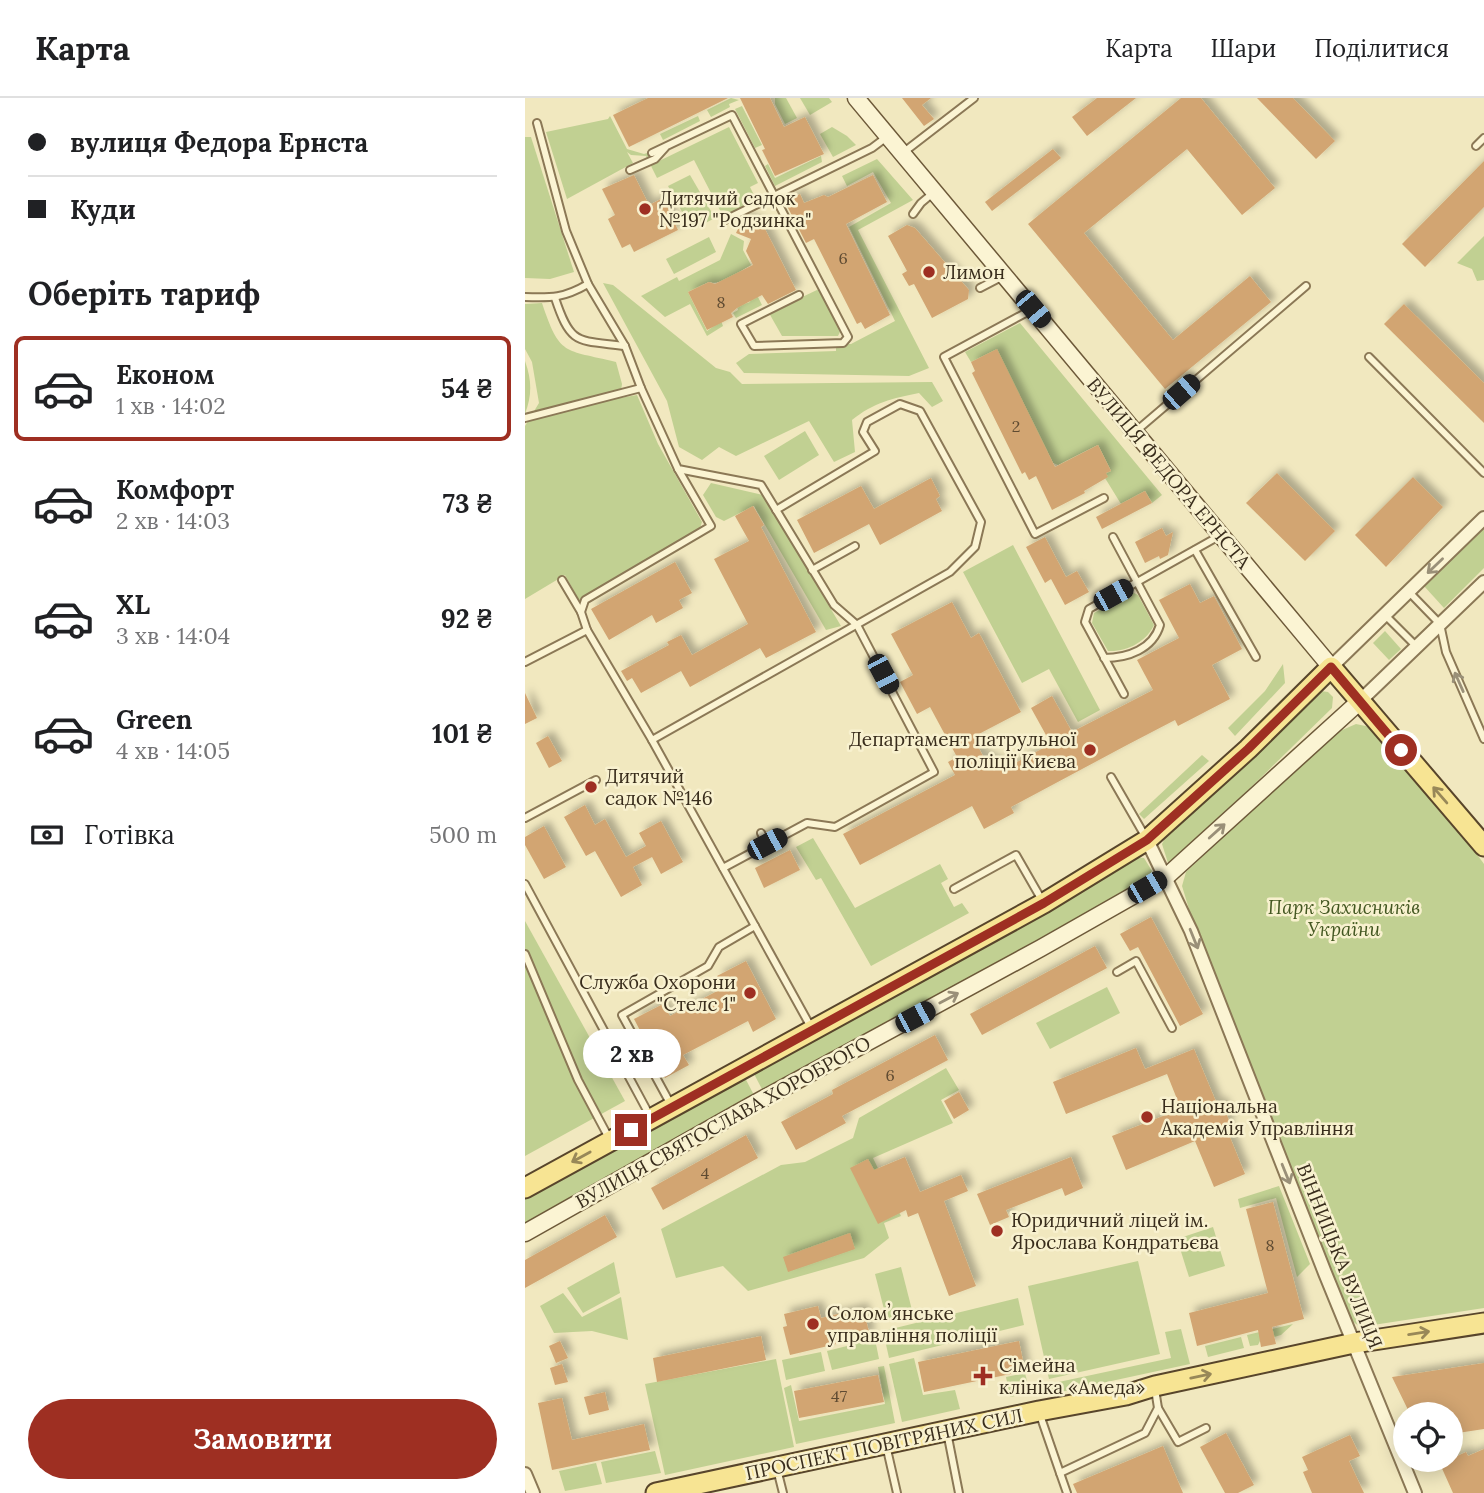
<!DOCTYPE html>
<html lang="uk">
<meta charset="utf-8">
<style>
:root{--surface:#fff;--page:#f2f2f2;--text:#202124;--muted:#757577;--line:#e0e0e0;--accent:#9e2f22}
body{margin:0;font-family:Lora,serif;background:var(--page);color:var(--text);height:100vh;display:flex;flex-direction:column;font-size:26px;white-space:nowrap}
*{box-sizing:border-box;margin:0}
p{font-size:23px;color:var(--muted)}
.icon{flex:none;width:38px;height:38px;fill:none;stroke:currentColor;stroke-width:2;stroke-linecap:round;stroke-linejoin:round}
.map{position:relative;flex:1;overflow:hidden}
.side{display:flex;flex-direction:column;background:var(--surface);width:525px}
.side>*{flex:none}
.top-card{display:grid;align-content:center;height:154px;padding:0 28px;background:var(--surface)}
.tools{position:absolute;left:868px;top:1304px;display:grid;gap:14px}
.tools a{display:grid;place-items:center;width:70px;height:70px;border-radius:50%;background:var(--surface);box-shadow:0 4px 18px #0003;font-size:35px}
.end{position:absolute;width:32px;height:32px;margin:-16px;border:9px solid #9e2f22;background:#fff;box-shadow:0 0 0 4px #fff}
.from{border-radius:50%}
.bubble{position:absolute;height:49px;border-radius:24px;background:var(--surface);box-shadow:0 4px 18px #0003;font-size:23px;font-weight:700;line-height:49px;text-align:center}
.car{position:absolute;width:21px;height:42px;margin:-21px -10px;border-radius:9px;box-shadow:0 0 5px 2px #0007;background:linear-gradient(#222 24%,#8ab4d8 0 40%,#222 0 76%,#8ab4d8 0 86%,#222 0)}
.top-card b{display:flex;align-items:center;gap:24px;height:66px;font-size:26px}
.top-card b+b{border-top:2px solid var(--line)}
.top-card i{width:18px;height:18px;background:var(--text)}
ul{padding:0;list-style:none}
li{display:flex;align-items:center;gap:21px;height:105px;margin:0 14px 10px;padding:0 14px;border:4px solid transparent;border-radius:10px}
li div{flex:1}
li b{display:block;font-size:26px}
li em{font-style:normal;font-weight:700}
li.on{border-color:var(--accent)}
li>.icon{width:63px;height:63px;stroke-width:1.5}
h2{padding:0 28px;font-size:32px;line-height:84px}
.pay{display:flex;align-items:center;gap:18px;height:77px;padding:0 28px;font-size:26px}
.pay p{margin-inline-start:auto}
.primary-button{display:flex;gap:14px;margin-top:auto;padding:14px 28px}
.primary-button a{flex:1;height:80px;border-radius:42px;background:var(--accent);color:#fff;font-size:28px;font-weight:700;line-height:80px;text-align:center}
header{display:flex;align-items:center;gap:42px;box-sizing:border-box;height:98px;padding:0 35px;background:var(--surface);border-bottom:2px solid var(--line)}
header strong{font-size:33px}
nav{display:flex;gap:38px;margin-inline-start:auto;font-size:24px}
main{display:flex;flex:1;min-height:0}
.map>svg:first-child{display:block}
.green{fill:#c1d092}
.building{fill:#d2a572;filter:url(#shadow)}
.lines{fill:none;stroke-linecap:round;stroke-linejoin:round}
.lane-casing{stroke:#8b7856;stroke-width:10}
.street-casing{stroke:#8b7856;stroke-width:16}
.secondary-casing{stroke:#6d5939;stroke-width:19}
.primary-casing{stroke:#58452b;stroke-width:23}
.lane{stroke:#fbf4d3;stroke-width:6}
.street{stroke:#fbf4d3;stroke-width:12}
.secondary{stroke:#fbf4d3;stroke-width:16}
.primary{stroke:#f7e493;stroke-width:19}
.oneway{stroke:#9a9078}
.oneway2{stroke:#988858}
.route{stroke:#9e2f22;stroke-width:9}
.poi-dot{fill:#9e2f22;stroke:#f8f1cf;stroke-width:2.5}
.labels{text-anchor:middle;dominant-baseline:central;stroke-width:5;stroke-linejoin:round;paint-order:stroke}
.number-label{font-size:16px;fill:#5f4b32}
.poi-label{font-size:19px;fill:#392d1c;stroke:#f8f1cf;text-anchor:start}
.street-label{font-size:19px;fill:#392d1c;stroke:#f8f1cf}
.park-label{font-size:19px;font-style:italic;fill:#435721;stroke:#f8f1cf}
</style>
<header>
<strong>Карта</strong>
<nav><a>Карта</a><a>Шари</a><a>Поділитися</a></nav>
</header>
<main>
<section class="side">
<div class="top-card">
<b><i class="from"></i>вулиця Федора Ернста</b>
<b><i></i>Куди</b>
</div>
<h2>Оберіть тариф</h2>
<ul>
<li class="on"><svg class="icon" aria-label="car" viewBox="0 0 24 24"><path d="M5 17H2v-5l4-1 3-4h7l3 4 3 1v5h-3M9 17h6M6 11h13"/><circle cx="7" cy="17" r="2"/><circle cx="17" cy="17" r="2"/></svg><div><b>Економ</b><p>1 хв · 14:02</p></div><em>54 ₴</em></li>
<li><svg class="icon" aria-label="car" viewBox="0 0 24 24"><path d="M5 17H2v-5l4-1 3-4h7l3 4 3 1v5h-3M9 17h6M6 11h13"/><circle cx="7" cy="17" r="2"/><circle cx="17" cy="17" r="2"/></svg><div><b>Комфорт</b><p>2 хв · 14:03</p></div><em>73 ₴</em></li>
<li><svg class="icon" aria-label="car" viewBox="0 0 24 24"><path d="M5 17H2v-5l4-1 3-4h7l3 4 3 1v5h-3M9 17h6M6 11h13"/><circle cx="7" cy="17" r="2"/><circle cx="17" cy="17" r="2"/></svg><div><b>XL</b><p>3 хв · 14:04</p></div><em>92 ₴</em></li>
<li><svg class="icon" aria-label="car" viewBox="0 0 24 24"><path d="M5 17H2v-5l4-1 3-4h7l3 4 3 1v5h-3M9 17h6M6 11h13"/><circle cx="7" cy="17" r="2"/><circle cx="17" cy="17" r="2"/></svg><div><b>Green</b><p>4 хв · 14:05</p></div><em>101 ₴</em></li>
</ul>
<div class="pay"><svg class="icon" aria-label="cash" viewBox="0 0 24 24"><path d="M3 7h18v10H3z"/><circle cx="12" cy="12" r="2"/></svg>Готівка<p>500 m</p></div>
<div class="primary-button"><a>Замовити</a></div>
</section>
<div class="map">
<svg width="959" height="1395" viewBox="0 0 959 1395">
<defs>
<filter id="shadow"><feDropShadow dx="5.5" dy="-5.5" stdDeviation="3.5" flood-color="#0004"/></filter>
</defs>
<rect width="100%" height="100%" fill="#f1e8bf"/>
<!-- green -->
<g class="green">
<polygon points="206,0 214,2 204,6 205,9 186,19 182,12"/>
<polygon points="250,0 261,0 272,20 260,26 250,6"/>
<polygon points="275,0 304,0 307,4 285,17"/>
<polygon points="217,8 237,47 230,50 210,11"/>
<polygon points="85,18 102,51 119,56 131,52 129,59 132,64 204,29 233,85 225,89 233,105 200,122 169,62 132,80 121,58 106,57 102,54 108,65 42,101 21,34 83,21"/>
<polygon points="173,18 175,23 138,42 135,36"/>
<polygon points="307,29 322,38 331,47 308,59 295,36"/>
<polygon points="0,39 6,39 49,174 25,181 0,180"/>
<polygon points="296,58 297,64 250,88 240,68 243,66 250,80"/>
<polygon points="352,61 388,102 333,132 404,270 384,278 219,275 211,265 224,256 311,253 311,246 326,246 370,223 324,129 366,105 348,74 322,88 317,78"/>
<polygon points="165,77 190,120 167,132 143,88"/>
<path d="M206,136L219,143L218,152L226,167C215,173 197,188 184,184L163,194L182,233L196,223L198,228L182,238L165,206L140,219L116,198L152,179L154,183L195,162Z"/>
<polygon points="959,138 959,182 952,183 947,171 932,165"/>
<polygon points="184,139 191,154 149,176 141,161"/>
<path d="M78,185L88,187L191,270L205,274L217,286L407,284L418,303L407,309L394,295C368,300 348,305 327,322L330,354L309,364L284,323L211,358L194,349L177,362L154,349L142,303Z"/>
<polygon points="294,191 316,232 313,238 257,238 244,215"/>
<polygon points="231,195 237,207 211,220 208,215 213,212 212,208 225,204 223,199"/>
<path d="M17,205C35,259 39,251 91,264L97,286L95,300L112,297L133,346L177,424L175,430L54,502L40,477L0,501V328L14,305L7,264L0,251V206Z"/>
<polygon points="495,225 637,397 627,405 620,393 596,406 580,380 581,375 586,373 573,347 533,367 528,365 471,252 446,264 440,254"/>
<path d="M0,263C7,283 7,297 0,316Z"/>
<polygon points="280,333 294,357 254,382 239,358"/>
<polygon points="186,385 238,397 316,528 301,532 229,408 199,423 191,419 178,397"/>
<polygon points="959,430 959,470 919,510 899,488"/>
<polygon points="488,447 575,612 553,624 524,571 497,585 438,474"/>
<path d="M607,494L613,497L629,527C621,544 602,554 583,553L567,525L569,515Z"/>
<polygon points="860,533 876,551 864,562 848,545"/>
<polygon points="758,566 760,585 710,638 703,630 740,593"/>
<polygon points="796,593 803,594 808,599 807,610 719,696 643,765 637,746 641,738"/>
<polygon points="831,626 845,629 937,736 959,766 959,1210 835,1229 826,1222 734,1000 664,811 657,788 661,774 808,636"/>
<polygon points="677,657 684,663 619,721 614,716"/>
<polygon points="288,740 330,810 415,766 423,781 416,785 429,809 437,805 444,815 346,868 296,780 291,782 271,749"/>
<polygon points="610,759 619,760 627,773 622,782 516,845 239,995 228,974"/>
<polygon points="0,823 100,1003 0,1058"/>
<polygon points="582,889 595,915 525,951 511,925"/>
<polygon points="421,970 434,992 416,1002 428,1025 348,1060 376,1118 359,1125 364,1140 339,1160 223,1193 198,1168 151,1180 136,1131 256,1067 280,1064 328,1040 334,1020"/>
<polygon points="219,978 230,999 0,1126 0,1099"/>
<polygon points="754,1088 785,1166 772,1179 751,1100 715,1110 713,1101"/>
<polygon points="688,1129 700,1168 664,1179 652,1141"/>
<polygon points="613,1163 635,1256 524,1281 503,1188"/>
<polygon points="89,1164 95,1195 58,1215 42,1190"/>
<polygon points="376,1169 388,1216 362,1223 350,1176"/>
<polygon points="38,1195 57,1219 96,1199 103,1242 67,1233 29,1235 15,1208"/>
<polygon points="493,1200 499,1227 364,1260 358,1233"/>
<polygon points="768,1226 756,1237 735,1243 733,1247 725,1248 722,1237"/>
<polygon points="656,1231 665,1266 517,1298 515,1288 646,1260 640,1234"/>
<polygon points="716,1239 719,1250 683,1259 680,1248"/>
<polygon points="350,1241 354,1261 307,1272 302,1253"/>
<polygon points="296,1254 300,1273 261,1282 257,1262"/>
<polygon points="389,1260 398,1297 430,1292 435,1311 377,1324 364,1266"/>
<polygon points="251,1261 269,1349 140,1377 120,1286"/>
<polygon points="359,1268 370,1325 271,1346 259,1290 266,1287 274,1323 360,1306 353,1269"/>
<polygon points="500,1275 505,1295 485,1299 481,1279"/>
<polygon points="130,1353 136,1375 81,1385 76,1364"/>
<polygon points="71,1365 77,1386 40,1393 34,1373"/>
</g>
<!-- building -->
<g class="building">
<polygon points="123,0 203,0 104,49 88,17"/>
<polygon points="215,0 245,0 259,29 280,19 299,56 250,78 237,52 240,51"/>
<polygon points="377,0 406,0 397,7 409,21 399,28"/>
<polygon points="572,0 611,0 562,38 547,19"/>
<polygon points="656,0 676,0 750,90 717,117 662,51 559,135 648,242 725,178 746,204 640,291 503,126"/>
<polygon points="732,0 768,0 810,43 791,61"/>
<polygon points="528,51 536,60 467,113 460,104"/>
<polygon points="959,63 959,109 900,169 877,146"/>
<polygon points="109,77 124,107 138,100 153,132 109,154 105,146 97,150 83,121 90,117 77,91"/>
<polygon points="348,77 362,104 321,126 365,217 340,231 336,224 332,226 289,141 281,145 260,104 275,96 279,105 299,97 303,99"/>
<polygon points="219,119 238,127 271,192 243,206 237,197 212,210 206,215 208,219 182,232 163,194 184,184 190,186 228,167 221,153 226,141 211,135"/>
<polygon points="382,127 390,130 444,192 443,201 407,220 389,186 384,188 377,176 382,173 363,138"/>
<polygon points="879,206 959,285 959,325 859,226"/>
<polygon points="472,251 530,369 573,347 586,373 581,375 583,379 559,393 560,395 527,412 511,378 504,382 500,374 497,376 447,275 450,273 446,264"/>
<polygon points="752,375 810,433 780,463 721,405"/>
<polygon points="888,379 918,409 861,469 830,437"/>
<polygon points="406,380 415,398 411,401 417,413 355,447 344,426 289,455 272,422 336,388 349,411"/>
<polygon points="620,393 627,405 577,431 571,419"/>
<polygon points="228,408 239,427 236,429 291,534 241,560 235,550 165,589 156,573 116,595 107,580 102,583 96,573 144,547 142,544 156,537 167,557 223,526 189,461 224,443 210,418"/>
<polygon points="637,430 641,438 648,434 643,457 635,461 634,458 620,465 610,444"/>
<polygon points="520,439 541,479 552,473 564,494 540,507 526,481 520,485 501,449"/>
<polygon points="150,464 167,495 154,502 158,510 131,525 127,517 84,542 66,511"/>
<polygon points="665,486 675,505 689,498 717,551 687,567 705,601 653,628 650,622 602,647 486,709 489,715 459,731 447,708 335,767 318,736 430,677 423,664 432,659 405,609 392,616 375,584 388,577 366,536 427,504 446,540 454,535 496,614 448,639 459,660 464,658 467,665 472,662 477,672 526,646 506,610 527,598 547,634 628,592 612,562 654,540 634,502"/>
<polygon points="0,595 12,620 0,626"/>
<polygon points="23,638 37,663 24,670 11,645"/>
<polygon points="60,707 70,727 80,721 101,759 121,748 114,735 136,723 158,764 136,776 127,759 108,769 117,787 96,799 70,753 61,758 39,719"/>
<polygon points="19,728 41,769 19,781 0,747 0,739"/>
<polygon points="265,752 275,772 239,790 230,770"/>
<polygon points="626,819 678,916 655,928 613,849 605,853 595,836"/>
<polygon points="570,848 582,870 457,937 445,916"/>
<polygon points="221,863 251,921 228,934 223,923 158,957 164,967 140,980 109,921 138,906 145,918 198,890 192,878"/>
<polygon points="410,937 423,962 317,1018 321,1025 271,1052 256,1024 308,996 307,992"/>
<polygon points="611,950 620,971 669,951 692,1006 697,1004 705,1025 700,1027 720,1076 689,1089 670,1043 601,1072 587,1038 656,1011 642,976 541,1016 528,984"/>
<polygon points="434,994 444,1012 429,1021 419,1003"/>
<polygon points="221,1037 233,1060 138,1112 126,1090"/>
<polygon points="380,1059 395,1094 436,1077 443,1093 419,1103 451,1188 424,1198 393,1115 383,1119 381,1112 353,1126 325,1070 343,1061 349,1072"/>
<polygon points="546,1059 558,1090 540,1098 537,1090 481,1112 484,1119 465,1127 452,1096"/>
<polygon points="748,1104 779,1221 747,1229 751,1246 736,1249 733,1232 672,1248 664,1215 743,1195 721,1111"/>
<polygon points="80,1117 92,1139 0,1190 0,1162"/>
<polygon points="325,1135 330,1151 263,1174 258,1159"/>
<polygon points="293,1208 296,1220 338,1210 345,1238 265,1257 258,1229 262,1228 259,1216"/>
<polygon points="236,1238 241,1262 132,1284 128,1260"/>
<polygon points="35,1243 43,1260 31,1265 24,1248"/>
<polygon points="494,1243 500,1273 399,1294 393,1264"/>
<polygon points="959,1265 959,1331 926,1336 926,1316 885,1316 867,1279"/>
<polygon points="37,1266 43,1284 30,1287 25,1270"/>
<polygon points="353,1277 359,1304 274,1320 269,1293"/>
<polygon points="80,1294 84,1312 64,1317 59,1299"/>
<polygon points="37,1300 47,1342 119,1326 125,1352 27,1372 13,1305"/>
<polygon points="701,1335 729,1387 713,1395 700,1395 675,1349"/>
<polygon points="825,1337 835,1358 824,1363 839,1395 787,1395 778,1374 783,1372 777,1359"/>
<polygon points="638,1348 658,1395 552,1395 548,1386"/>
<polygon points="959,1351 959,1395 928,1395 915,1366 941,1354 943,1358"/>
</g>
<g class="lines">
<defs>
<g id="lane">
<polyline points="12,25 41,133 63,186 100,248 116,290 153,371 236,387 309,507 332,527 409,674 310,729 282,725 198,770"/>
<polyline points="951,48 959,40"/>
<polyline points="379,54 449,0"/>
<polyline points="127,55 207,17 323,239 318,245 229,248 216,226 274,197"/>
<polyline points="105,72 130,61 140,50"/>
<polyline points="388,116 396,105 408,95"/>
<polyline points="200,122 347,50 363,38"/>
<polyline points="455,190 478,178"/>
<path d="M0,199C27,200 39,200 63,186"/>
<path d="M30,200C46,248 52,242 100,248"/>
<polyline points="506,212 419,259 510,436 579,400"/>
<polyline points="844,259 959,375"/>
<polyline points="0,320 116,290"/>
<polyline points="610,334 781,188"/>
<polyline points="153,371 186,428 60,502 56,514 62,532 127,642 287,931"/>
<polyline points="670,452 731,559"/>
<polyline points="287,472 330,448"/>
<polyline points="37,482 56,514"/>
<polyline points="884,494 915,526 921,554 959,641"/>
<polyline points="860,517 892,549"/>
<path d="M579,560C603,560 628,551 635,527L588,439"/>
<polyline points="0,564 62,532"/>
<polyline points="599,596 560,524 564,511 696,437"/>
<polyline points="127,642 425,474 450,449 456,424 395,313 375,306 342,324 338,334 350,353 251,412"/>
<polyline points="586,679 620,738"/>
<polyline points="0,720 71,682"/>
<polyline points="236,735 242,746"/>
<polyline points="0,786 125,1018"/>
<polyline points="429,791 491,757 518,804"/>
<polyline points="0,856 53,982 85,1042"/>
<polyline points="592,874 611,863 647,930"/>
<polyline points="145,1005 97,917 183,868 194,849 230,828"/>
<polyline points="633,1310 653,1344 681,1330"/>
<polyline points="514,1314 535,1375 620,1335 633,1310 630,1291"/>
<polyline points="422,1334 434,1395"/>
<polyline points="361,1347 372,1395"/>
<polyline points="252,1371 258,1395"/>
<polyline points="535,1375 542,1395"/>
</g>
<g id="street">
<polyline points="806,569 959,420"/>
<polyline points="835,603 959,484"/>
<polyline points="622,742 666,833 800,1175 890,1395"/>
<polyline points="0,1376 8,1395"/>
</g>
<g id="secondary">
<polyline points="331,0 806,569"/>
<polyline points="0,1135 225,1008 516,850 641,779 835,603"/>
</g>
<g id="primary">
<polyline points="0,1090 519,805 622,742 723,651 806,569 959,748"/>
<polyline points="131,1395 514,1313 601,1297 630,1288 829,1245 959,1225"/>
</g>
</defs>
<!-- lane casing -->
<use href="#lane" class="lane-casing"/>
<!-- street casing -->
<use href="#street" class="street-casing"/>
<!-- secondary casing -->
<use href="#secondary" class="secondary-casing"/>
<!-- primary casing -->
<use href="#primary" class="primary-casing"/>
<!-- lane -->
<use href="#lane" class="lane"/>
<!-- street -->
<use href="#street" class="street"/>
<!-- secondary -->
<use href="#secondary" class="secondary"/>
<!-- primary -->
<use href="#primary" class="primary"/>
</g>
<!-- one-way arrows -->
<defs><path id="oneway-shaft" d="M-6 0H5M1.5-3L5.5 0L1.5 3" fill="none" stroke-width="1.6" stroke-linecap="round" stroke-linejoin="round" transform="scale(1.75)"/></defs>
<g class="oneway">
<use href="#oneway-shaft" transform="translate(910 468) rotate(136)"/>
<use href="#oneway-shaft" transform="translate(934 584) rotate(-114)"/>
<use href="#oneway-shaft" transform="translate(692 733) rotate(-42)"/>
<use href="#oneway-shaft" transform="translate(669 841) rotate(68)"/>
<use href="#oneway-shaft" transform="translate(424 900) rotate(-28)"/>
<use href="#oneway-shaft" transform="translate(761 1076) rotate(68)"/>
</g>
<g class="oneway2">
<use href="#oneway-shaft" transform="translate(915 697) rotate(-131)"/>
<use href="#oneway-shaft" transform="translate(56 1059) rotate(151)"/>
<use href="#oneway-shaft" transform="translate(894 1235) rotate(-9)"/>
<use href="#oneway-shaft" transform="translate(676 1278) rotate(-12)"/>
</g>
<g class="lines">
<!-- route -->
<polyline class="route" points="106,1032 519,805 622,742 723,651 806,569 876,652"/>
</g>
<!-- markers -->
<g class="poi-dot">
<circle cx="120" cy="111" r="7"/>
<circle cx="404" cy="174" r="7"/>
<circle cx="565" cy="652" r="7"/>
<circle cx="66" cy="689" r="7"/>
<circle cx="225" cy="895" r="7"/>
<circle cx="622" cy="1019" r="7"/>
<circle cx="472" cy="1133" r="7"/>
<circle cx="288" cy="1226" r="7"/>
<path d="M454.5 1267.5h7v7h7v7h-7v7h-7v-7h-7v-7h7z"/>
</g>
<g class="labels">
<!-- number labels -->
<g class="number-label">
<text x="318" y="160">6</text>
<text x="196" y="204">8</text>
<text x="491" y="328">2</text>
<text x="365" y="977">6</text>
<text x="180" y="1075">4</text>
<text x="745" y="1147">8</text>
<text x="314" y="1298">47</text>
</g>
<!-- poi labels -->
<g class="poi-label">
<text x="134" y="100">Дитячий садок<tspan x="134" dy="22">№197 "Родзинка"</tspan></text>
<text x="418" y="174">Лимон</text>
<text x="551" y="641" text-anchor="end">Департамент патрульної<tspan x="551" dy="22">поліції Києва</tspan></text>
<text x="80" y="678">Дитячий<tspan x="80" dy="22">садок №146</tspan></text>
<text x="211" y="884" text-anchor="end">Служба Охорони<tspan x="211" dy="22">"Стелс 1"</tspan></text>
<text x="636" y="1008">Національна<tspan x="636" dy="22">Академія Управління</tspan></text>
<text x="486" y="1122">Юридичний ліцей ім.<tspan x="486" dy="22">Ярослава Кондратьєва</tspan></text>
<text x="302" y="1215">Соломʼянське<tspan x="302" dy="22">управління поліції</tspan></text>
<text x="474" y="1267">Сімейна<tspan x="474" dy="22">клініка «Амеда»</tspan></text>
</g>
<!-- street labels -->
<g class="street-label">
<text transform="translate(644 375) rotate(50)">ВУЛИЦЯ ФЕДОРА ЕРНСТА</text>
<text transform="translate(198 1024) rotate(-29)">ВУЛИЦЯ СВЯТОСЛАВА ХОРОБРОГО</text>
<text transform="translate(815 1158) rotate(68)">ВІННИЦЬКА ВУЛИЦЯ</text>
<text transform="translate(359 1346) rotate(-12)">ПРОСПЕКТ ПОВІТРЯНИХ СИЛ</text>
</g>
<!-- park labels -->
<g class="park-label">
<text x="819" y="809">Парк Захисників<tspan x="819" dy="22">України</tspan></text>
</g>
</g>
</svg>
<div class="tools">
<a><svg class="icon" aria-label="locate" viewBox="0 0 24 24"><circle cx="12" cy="12" r="6"/><path d="M12 2v4M12 18v4M2 12h4M18 12h4"/></svg></a>
</div>
<i class="end from" style="left:876px;top:652px"></i>
<i class="end" style="left:106px;top:1032px"></i>
<div class="bubble" style="left:58px;top:931px;width:98px">2 хв</div>
<i class="car" style="left:508px;top:211px;rotate:140deg"></i>
<i class="car" style="left:656px;top:294px;rotate:49deg"></i>
<i class="car" style="left:588px;top:497px;rotate:61deg"></i>
<i class="car" style="left:358px;top:576px;rotate:152deg"></i>
<i class="car" style="left:242px;top:746px;rotate:62deg"></i>
<i class="car" style="left:622px;top:789px;rotate:60deg"></i>
<i class="car" style="left:390px;top:919px;rotate:62deg"></i>
</div>
</main>
